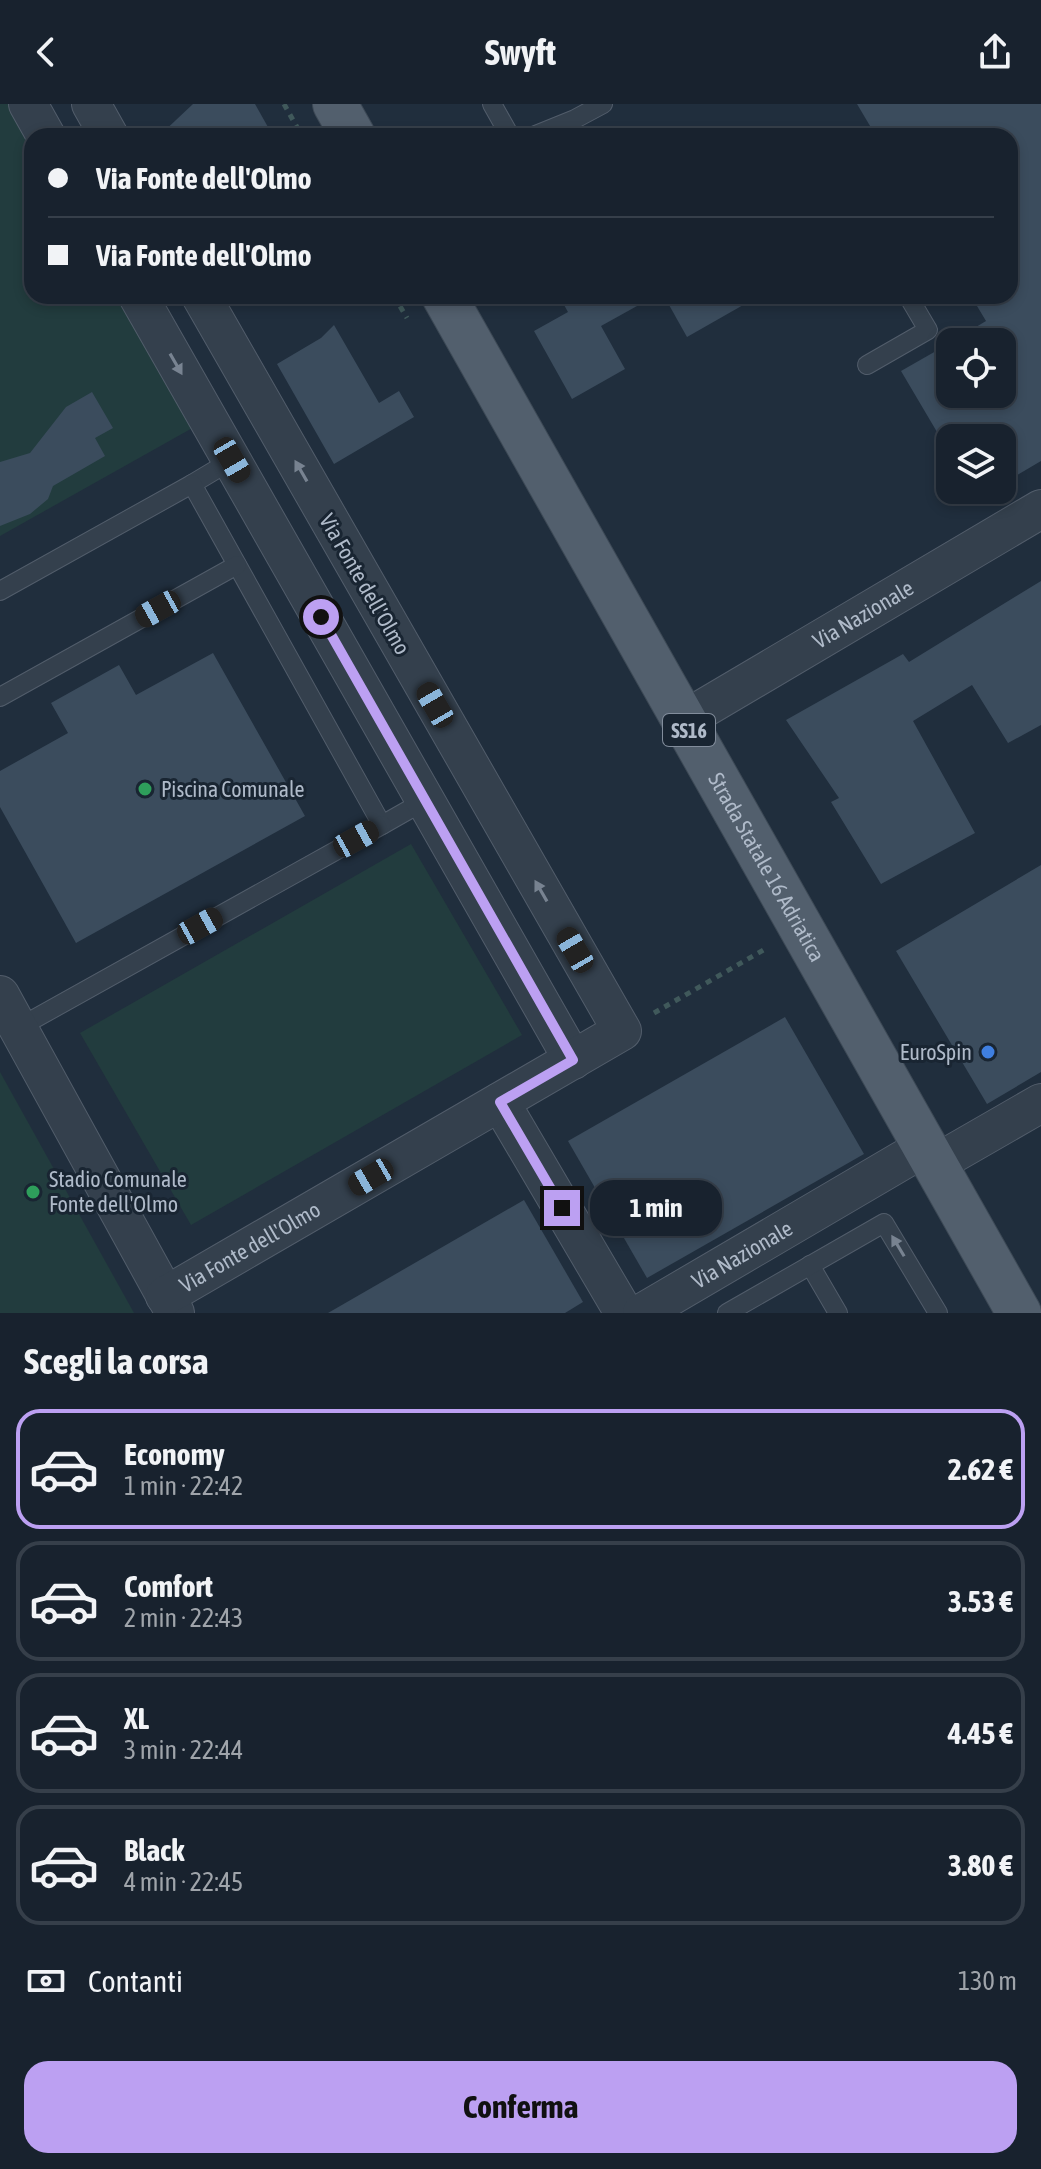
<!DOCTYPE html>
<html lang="it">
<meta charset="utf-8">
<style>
:root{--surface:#18222e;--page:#252f3a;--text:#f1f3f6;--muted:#9fa4aa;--line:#363f4a;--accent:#bca0f2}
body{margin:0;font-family:"Asap Condensed",sans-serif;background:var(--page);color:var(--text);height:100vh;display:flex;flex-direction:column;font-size:30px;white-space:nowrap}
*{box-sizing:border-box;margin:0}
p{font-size:26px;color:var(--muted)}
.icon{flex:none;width:44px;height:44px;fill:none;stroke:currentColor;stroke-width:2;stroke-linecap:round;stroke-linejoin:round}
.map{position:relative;height:1209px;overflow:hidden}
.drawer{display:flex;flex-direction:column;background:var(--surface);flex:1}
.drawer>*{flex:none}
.banner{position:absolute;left:24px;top:24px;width:994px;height:176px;border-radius:24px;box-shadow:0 4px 12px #0003,0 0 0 2px var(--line);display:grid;align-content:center;height:176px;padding:0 24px;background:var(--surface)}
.buttons{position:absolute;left:936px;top:224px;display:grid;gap:16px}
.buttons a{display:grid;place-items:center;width:80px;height:80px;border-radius:16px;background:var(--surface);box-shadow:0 4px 12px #0003,0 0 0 2px var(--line);font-size:40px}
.end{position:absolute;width:36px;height:36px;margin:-18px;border:10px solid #bca0f2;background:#111;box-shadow:0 0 0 4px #111}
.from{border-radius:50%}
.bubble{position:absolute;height:56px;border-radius:24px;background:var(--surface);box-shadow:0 4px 12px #0003,0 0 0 2px var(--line);font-size:26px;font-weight:700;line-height:56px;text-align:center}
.car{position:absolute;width:24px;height:48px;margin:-24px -12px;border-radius:10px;box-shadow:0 0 6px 2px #0007;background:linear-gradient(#222 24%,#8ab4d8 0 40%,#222 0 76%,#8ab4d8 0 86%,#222 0)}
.banner b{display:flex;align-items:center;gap:28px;height:76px;font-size:30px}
.banner b+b{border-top:2px solid var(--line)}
.banner i{width:20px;height:20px;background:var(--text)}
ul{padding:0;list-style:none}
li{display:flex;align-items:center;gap:24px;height:120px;margin:0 16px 12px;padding:0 8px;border:4px solid var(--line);border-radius:24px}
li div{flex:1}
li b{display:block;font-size:30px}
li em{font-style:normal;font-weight:700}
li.current{border-color:var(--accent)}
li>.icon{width:72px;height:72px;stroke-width:1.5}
h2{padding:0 24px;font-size:36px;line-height:96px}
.pay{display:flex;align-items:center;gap:20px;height:88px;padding:0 24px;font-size:30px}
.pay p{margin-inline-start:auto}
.primary-button{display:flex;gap:16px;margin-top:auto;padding:16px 24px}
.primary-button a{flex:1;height:92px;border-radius:24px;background:var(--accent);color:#111;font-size:32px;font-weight:700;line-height:92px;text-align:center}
header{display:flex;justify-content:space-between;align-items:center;height:104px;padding:0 24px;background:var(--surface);font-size:36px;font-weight:700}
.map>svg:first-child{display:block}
.green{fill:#223c3e}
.building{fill:#3b4c5d}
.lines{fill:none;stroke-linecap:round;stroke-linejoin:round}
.service-casing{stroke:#525d6b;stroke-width:20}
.minor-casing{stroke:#525d6b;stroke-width:40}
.primary-casing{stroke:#3d4956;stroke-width:46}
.path{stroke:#40595b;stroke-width:5;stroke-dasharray:6 6;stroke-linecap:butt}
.service{stroke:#34404d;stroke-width:18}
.minor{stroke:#34404d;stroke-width:38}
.primary{stroke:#525f6d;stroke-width:44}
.oneway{fill:#788391}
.route{stroke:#bca0f2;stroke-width:10}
.leisure-dot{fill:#2e9e5b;stroke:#192532;stroke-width:3}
.shop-dot{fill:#3f7fe0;stroke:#192532;stroke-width:3}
.labels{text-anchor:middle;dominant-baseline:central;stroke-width:6;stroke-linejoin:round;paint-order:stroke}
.shield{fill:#192532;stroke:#828d9c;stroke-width:2}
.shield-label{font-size:20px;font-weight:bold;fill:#afbac9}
.street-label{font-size:22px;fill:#afbac9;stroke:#192532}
.poi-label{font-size:22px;fill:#afbac9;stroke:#192532;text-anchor:start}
</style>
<header><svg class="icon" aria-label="back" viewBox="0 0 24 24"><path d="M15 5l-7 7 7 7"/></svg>Swyft<svg class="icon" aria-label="share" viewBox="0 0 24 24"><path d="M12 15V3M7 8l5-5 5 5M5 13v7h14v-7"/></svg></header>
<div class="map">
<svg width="1041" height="1209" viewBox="0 0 1041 1209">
<rect width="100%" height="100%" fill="#202e3d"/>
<!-- green -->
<g class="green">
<polygon points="0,0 15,0 32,32 32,192 123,192 196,322 0,432"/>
<polygon points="411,740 522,931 191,1121 80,929"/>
<polygon points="0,968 134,1209 0,1209"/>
</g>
<!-- building -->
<g class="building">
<polygon points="193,0 255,0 273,32 159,32"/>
<polygon points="857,0 1041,0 1041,357 1002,380 1002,334 950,334 950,350 901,267 950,239 950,290 1002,290 1002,238 951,238 986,217 971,192 1010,192 1010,32 876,32"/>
<polygon points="559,192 655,192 601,222 625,265 572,295 534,227 568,208"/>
<polygon points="664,192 759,192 687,233"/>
<polygon points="334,221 379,299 399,287 414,313 334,360 277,260 321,234"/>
<polygon points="92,288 113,324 95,334 105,352 53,382 48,395 30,410 0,422 0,358 30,349 66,303"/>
<polygon points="1041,477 1041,621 1008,639 972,581 913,617 975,729 881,780 831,698 839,694 786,616 903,550 909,558"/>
<polygon points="213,549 305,712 76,839 0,703 0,667 68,629 51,599 119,561 136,591"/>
<polygon points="1041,761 1041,968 987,1000 896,847"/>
<polygon points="785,913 864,1050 647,1174 568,1037"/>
<polygon points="524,1096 583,1198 565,1209 328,1209"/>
</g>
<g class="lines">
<defs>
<g id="service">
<polyline points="492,0 510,32"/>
<polyline points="533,32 575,15 603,0"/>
<polyline points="867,261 928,226 908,192"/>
<polyline points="192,380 232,356"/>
<polyline points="0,487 192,380 382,721 426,696"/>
<polyline points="0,593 237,461"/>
<polyline points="18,924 382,721"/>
<polyline points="810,1161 838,1209"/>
<polyline points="727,1209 884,1119 938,1209"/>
</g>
<g id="minor">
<polyline points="28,0 46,32"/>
<polyline points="91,0 109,32"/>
<polyline points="138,192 573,956"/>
<path id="s1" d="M684,616L1041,405"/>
<polyline points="0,891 175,1209"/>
<polyline points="500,998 624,1209"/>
<polyline points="935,1060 1041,999"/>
<path id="s2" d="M165,1192L622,927L201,192"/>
<path id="s3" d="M642,1209L925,1043"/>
</g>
<g id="primary">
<polyline points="335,0 353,32"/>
<path id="s4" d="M444,192L1019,1209"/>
</g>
</defs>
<!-- service casing -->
<use href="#service" class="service-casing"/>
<!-- minor casing -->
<use href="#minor" class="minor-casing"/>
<!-- primary casing -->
<use href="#primary" class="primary-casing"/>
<!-- path -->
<g class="path">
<polyline points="284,0 302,32"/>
<polyline points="394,192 407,214"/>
<polyline points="654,909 767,844"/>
</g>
<!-- service -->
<use href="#service" class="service"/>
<!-- minor -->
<use href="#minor" class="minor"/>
<!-- primary -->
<use href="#primary" class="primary"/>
</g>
<!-- one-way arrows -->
<defs><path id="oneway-solid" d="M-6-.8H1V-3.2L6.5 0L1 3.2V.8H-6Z" transform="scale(2)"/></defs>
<g class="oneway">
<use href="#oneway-solid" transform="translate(176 260) rotate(60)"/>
<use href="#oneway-solid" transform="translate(301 367) rotate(-120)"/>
<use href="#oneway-solid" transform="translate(541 787) rotate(-120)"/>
<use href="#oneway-solid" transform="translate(898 1142) rotate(-121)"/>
</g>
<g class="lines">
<!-- route -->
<polyline class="route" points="321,513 573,956 500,998 562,1104"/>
</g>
<!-- markers -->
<g class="leisure-dot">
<circle cx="145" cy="685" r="8"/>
<circle cx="33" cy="1088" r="8"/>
</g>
<circle class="shop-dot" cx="988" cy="948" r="8"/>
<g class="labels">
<!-- shield labels -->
<rect class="shield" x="663" y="610" width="52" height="32" rx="6"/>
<g class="shield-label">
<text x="689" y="626">SS16</text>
</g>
<!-- street labels -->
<g class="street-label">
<text transform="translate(365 480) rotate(60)">Via Fonte dell'Olmo</text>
<text stroke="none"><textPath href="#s1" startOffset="208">Via Nazionale</textPath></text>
<text stroke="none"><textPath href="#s4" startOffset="656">Strada Statale 16 Adriatica</textPath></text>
<text stroke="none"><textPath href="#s2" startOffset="98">Via Fonte dell'Olmo</textPath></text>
<text stroke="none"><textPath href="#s3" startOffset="116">Via Nazionale</textPath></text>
</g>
<!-- poi labels -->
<g class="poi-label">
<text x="161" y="685">Piscina Comunale</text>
<text x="972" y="948" text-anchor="end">EuroSpin</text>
<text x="49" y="1075">Stadio Comunale<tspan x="49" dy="25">Fonte dell'Olmo</tspan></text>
</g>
</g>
</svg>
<div class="buttons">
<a><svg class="icon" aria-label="locate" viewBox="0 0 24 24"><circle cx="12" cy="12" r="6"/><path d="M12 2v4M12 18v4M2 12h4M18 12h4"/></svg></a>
<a><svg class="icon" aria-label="layers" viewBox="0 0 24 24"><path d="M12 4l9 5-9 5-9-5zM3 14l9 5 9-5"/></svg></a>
</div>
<i class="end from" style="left:321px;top:513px"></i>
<i class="end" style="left:562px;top:1104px"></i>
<div class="bubble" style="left:590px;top:1076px;width:132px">1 min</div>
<i class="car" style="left:232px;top:356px;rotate:150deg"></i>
<i class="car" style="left:158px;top:505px;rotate:241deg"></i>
<i class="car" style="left:435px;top:601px;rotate:330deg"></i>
<i class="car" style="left:356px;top:735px;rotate:61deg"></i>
<i class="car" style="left:200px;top:822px;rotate:61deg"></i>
<i class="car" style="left:575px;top:846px;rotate:330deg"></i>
<i class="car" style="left:371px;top:1073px;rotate:240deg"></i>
<div class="banner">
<b><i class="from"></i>Via Fonte dell'Olmo</b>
<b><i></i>Via Fonte dell'Olmo</b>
</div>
</div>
<section class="drawer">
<h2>Scegli la corsa</h2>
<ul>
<li class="current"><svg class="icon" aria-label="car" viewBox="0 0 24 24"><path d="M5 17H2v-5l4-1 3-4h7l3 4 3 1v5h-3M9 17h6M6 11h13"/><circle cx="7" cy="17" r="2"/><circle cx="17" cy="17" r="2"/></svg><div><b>Economy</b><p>1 min · 22:42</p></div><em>2.62 €</em></li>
<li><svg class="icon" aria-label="car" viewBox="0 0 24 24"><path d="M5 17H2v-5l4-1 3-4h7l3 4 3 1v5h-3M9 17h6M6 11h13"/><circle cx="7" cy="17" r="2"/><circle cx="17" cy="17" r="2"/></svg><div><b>Comfort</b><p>2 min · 22:43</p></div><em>3.53 €</em></li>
<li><svg class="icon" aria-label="car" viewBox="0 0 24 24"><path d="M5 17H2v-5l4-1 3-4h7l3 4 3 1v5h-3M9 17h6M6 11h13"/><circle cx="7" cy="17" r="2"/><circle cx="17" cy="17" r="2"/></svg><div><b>XL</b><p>3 min · 22:44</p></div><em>4.45 €</em></li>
<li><svg class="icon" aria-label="car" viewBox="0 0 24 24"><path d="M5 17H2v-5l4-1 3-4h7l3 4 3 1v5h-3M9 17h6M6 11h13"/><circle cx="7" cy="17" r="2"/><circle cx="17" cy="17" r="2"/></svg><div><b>Black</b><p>4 min · 22:45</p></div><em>3.80 €</em></li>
</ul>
<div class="pay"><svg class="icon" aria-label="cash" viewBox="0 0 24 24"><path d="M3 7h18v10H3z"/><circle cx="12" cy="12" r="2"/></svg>Contanti<p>130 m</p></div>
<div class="primary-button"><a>Conferma</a></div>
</section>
